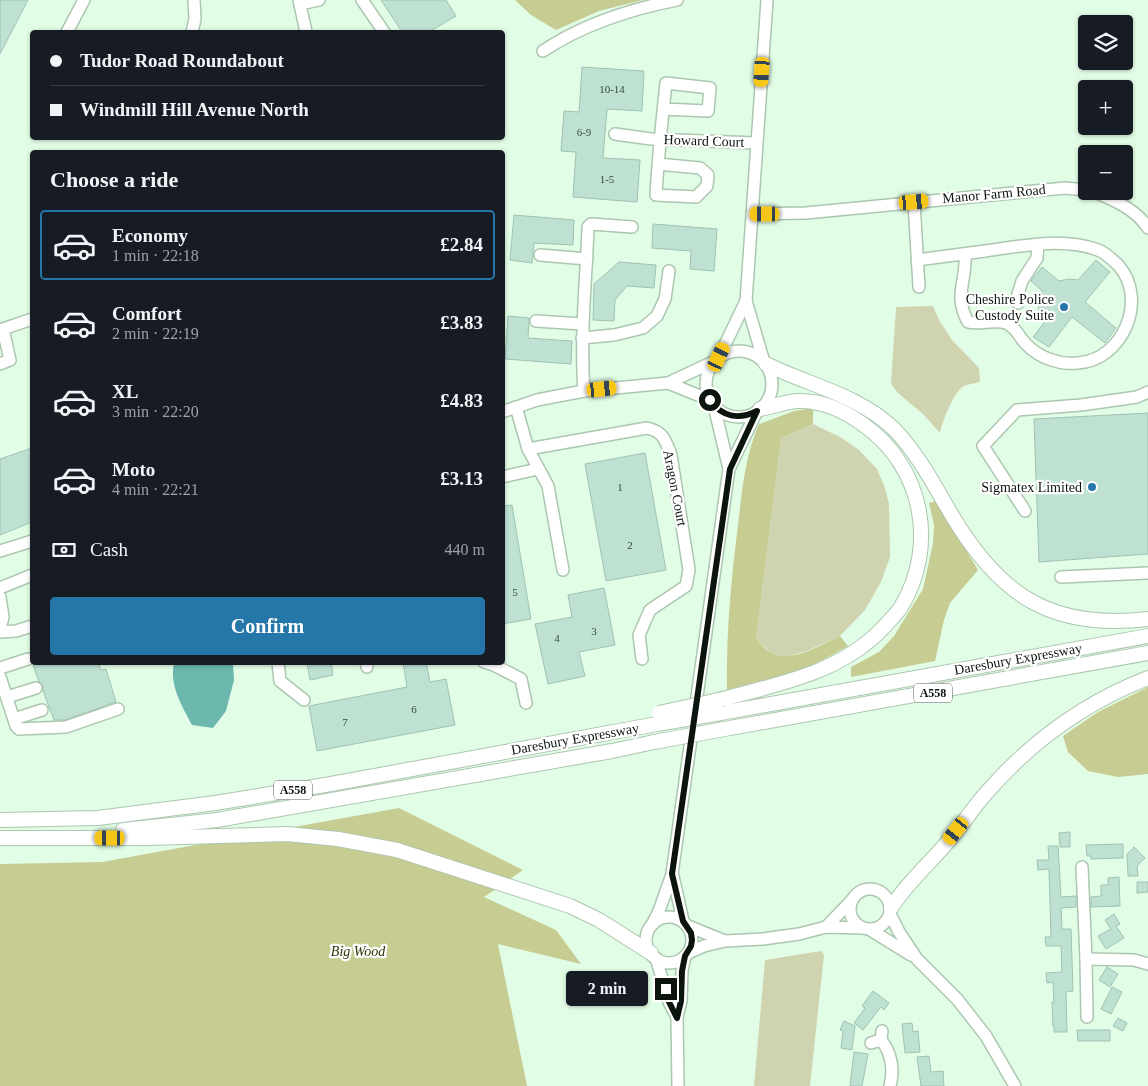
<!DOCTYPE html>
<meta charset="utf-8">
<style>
:root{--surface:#171b24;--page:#242831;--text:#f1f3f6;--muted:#9ea1a6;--line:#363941;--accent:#2477a8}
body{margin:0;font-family:"Times New Roman",serif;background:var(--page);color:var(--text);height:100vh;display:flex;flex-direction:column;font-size:19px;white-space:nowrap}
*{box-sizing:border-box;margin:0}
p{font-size:16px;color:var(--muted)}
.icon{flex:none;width:28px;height:28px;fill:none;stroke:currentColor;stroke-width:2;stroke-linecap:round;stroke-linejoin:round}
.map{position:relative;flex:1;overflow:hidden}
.details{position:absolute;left:30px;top:150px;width:475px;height:515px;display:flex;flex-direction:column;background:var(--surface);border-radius:5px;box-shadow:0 1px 4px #0004}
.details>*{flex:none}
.banner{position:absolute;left:30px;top:30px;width:475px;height:110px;border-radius:5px;box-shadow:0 1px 4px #0004;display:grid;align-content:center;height:110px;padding:0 20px;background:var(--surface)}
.controls{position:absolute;left:1078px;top:15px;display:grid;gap:10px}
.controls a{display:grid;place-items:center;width:55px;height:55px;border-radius:5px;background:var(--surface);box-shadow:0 1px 4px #0004;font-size:25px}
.end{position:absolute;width:22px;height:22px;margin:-11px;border:6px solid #0c150d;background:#fff;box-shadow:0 0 0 2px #fff}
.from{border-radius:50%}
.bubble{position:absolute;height:35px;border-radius:5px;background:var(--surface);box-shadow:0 1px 4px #0004;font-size:16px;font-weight:700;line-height:35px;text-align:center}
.car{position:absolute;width:15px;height:30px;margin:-15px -8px;border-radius:6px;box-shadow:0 0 4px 1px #0007;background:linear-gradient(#f5c518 24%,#345 0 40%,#f5c518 0 76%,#345 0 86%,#f5c518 0)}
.banner b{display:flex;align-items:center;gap:18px;height:48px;font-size:19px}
.banner b+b{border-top:1px solid var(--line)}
.banner i{width:12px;height:12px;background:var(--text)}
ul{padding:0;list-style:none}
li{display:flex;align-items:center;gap:15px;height:70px;margin:0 10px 8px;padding:0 10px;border:2px solid transparent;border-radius:5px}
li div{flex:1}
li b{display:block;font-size:19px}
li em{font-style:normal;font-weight:700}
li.active{border-color:var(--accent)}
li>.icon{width:45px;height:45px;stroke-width:1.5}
h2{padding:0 20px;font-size:22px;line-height:60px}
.pay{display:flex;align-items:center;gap:12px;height:55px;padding:0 20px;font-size:19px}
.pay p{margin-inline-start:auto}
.cta{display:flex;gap:10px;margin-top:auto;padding:10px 20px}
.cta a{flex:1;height:58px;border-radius:5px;background:var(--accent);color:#fff;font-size:20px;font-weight:700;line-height:58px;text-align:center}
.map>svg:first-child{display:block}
.green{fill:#cfd3af}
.forest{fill:#c6cc92}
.water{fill:#6cb8af}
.building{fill:#bee1d2;stroke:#a0c2b4}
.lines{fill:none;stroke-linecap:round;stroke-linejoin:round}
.minor-casing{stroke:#acc6af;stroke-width:14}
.major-casing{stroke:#acc6af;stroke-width:16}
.minor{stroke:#fff;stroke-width:11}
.major{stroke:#fff;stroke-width:14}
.major-bridge-casing{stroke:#acc6af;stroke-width:16;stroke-linecap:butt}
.major-bridge{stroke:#fff;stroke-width:14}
.route{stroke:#0c150d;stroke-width:6}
.poi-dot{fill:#2477a8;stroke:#fff;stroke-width:2}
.labels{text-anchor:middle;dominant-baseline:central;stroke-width:4.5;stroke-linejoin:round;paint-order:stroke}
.number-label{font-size:11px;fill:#38483e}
.shield{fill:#fff;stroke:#555b56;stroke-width:1}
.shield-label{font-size:12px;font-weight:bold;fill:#0c150d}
.street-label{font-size:14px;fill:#0c150d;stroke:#fff}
.poi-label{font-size:14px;fill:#0c150d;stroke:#fff;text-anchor:end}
.park-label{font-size:14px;font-style:italic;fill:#323506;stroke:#fff}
</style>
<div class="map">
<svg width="1148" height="1086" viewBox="0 0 1148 1086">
<rect width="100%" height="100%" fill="#e2fde6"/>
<!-- green -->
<g class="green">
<path d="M933,306L939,320L952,340L979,368L980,382C975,383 969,384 964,386C954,391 942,422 940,433L924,415L898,393L891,384L896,307Z"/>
<polygon points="813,424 840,437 859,450 877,469 885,488 889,504 890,557 881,582 865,610 840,636 807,651 785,657 771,654 756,638 781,438"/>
<polygon points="821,951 824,955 810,1086 754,1086 765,960"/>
</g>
<!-- forest -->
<g class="forest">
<polygon points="515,0 643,0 599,11 556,30 531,15"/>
<path d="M813,408V424L781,438L756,638C761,643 766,652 773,654C795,662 820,645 840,636L848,646L823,660L798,671L727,690C726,635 731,580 738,525C742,490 745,456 759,424L794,411Z"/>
<polygon points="936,501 978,570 950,603 944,620 935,661 851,677 851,667 879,652 894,636 923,589 933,543 934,525 929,503"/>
<polygon points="1148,687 1148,774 1118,777 1088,771 1068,752 1063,736 1098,712"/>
<polygon points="399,808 523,870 484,897 556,930 581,964 498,944 527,1086 0,1086 0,864 102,862"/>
</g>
<!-- water -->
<path class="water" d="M174,663H233L234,680L226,711L213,728L192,725C182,706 169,685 174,663Z"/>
<!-- building -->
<g class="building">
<polygon points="0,0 28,0 0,54"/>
<polygon points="381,0 446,0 456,16 429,32 402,32"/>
<polygon points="582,67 644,71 642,111 607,109 603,158 640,160 637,202 573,197 576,152 561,151 564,111 579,112"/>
<polygon points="514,215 574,220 573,245 534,243 532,263 510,260"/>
<polygon points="653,224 717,229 714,271 690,269 691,251 652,248"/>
<polygon points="1096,260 1110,272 1085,302 1116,328 1105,343 1072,317 1049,347 1033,337 1044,323 1039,311 1038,300 1042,291 1031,281 1042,267 1059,281 1069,279 1078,280"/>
<polygon points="619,262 656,265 654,288 627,286 615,300 614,321 593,320 594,284"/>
<polygon points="508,316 529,318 528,338 572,341 571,364 505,359"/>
<polygon points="1148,413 1148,554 1039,562 1034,419"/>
<polygon points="32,448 32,522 0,535 0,459"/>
<polygon points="645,453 666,570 606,581 585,464"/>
<polygon points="512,505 531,619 502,624 502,506"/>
<polygon points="604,588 615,645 579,652 585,676 548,684 535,624 572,617 568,595"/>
<polygon points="34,662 98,662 101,670 106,669 116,702 65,720 54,720 43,691 43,685 39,682 33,665"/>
<polygon points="307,662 331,662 333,675 310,680"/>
<polygon points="403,662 426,662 430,682 446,679 455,725 317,751 309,706 407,687"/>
<polygon points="1070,832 1070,847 1060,847 1059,833"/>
<polygon points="1123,844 1123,858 1091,859 1091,856 1087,856 1086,845"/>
<polygon points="1048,846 1058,846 1061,897 1076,896 1076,907 1061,908 1062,929 1071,929 1073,991 1066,992 1067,1032 1054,1032 1054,1026 1053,1026 1052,1002 1054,1002 1053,982 1047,983 1046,973 1062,972 1061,946 1046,946 1045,937 1051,937 1049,869 1038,870 1037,860 1049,860"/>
<polygon points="1134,847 1145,858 1137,866 1138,876 1128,876 1127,854"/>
<polygon points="1119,877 1120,906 1091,907 1091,897 1101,896 1101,885 1108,885 1108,878"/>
<polygon points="1137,882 1148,882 1148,892 1137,893"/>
<polygon points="1114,914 1120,924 1116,926 1124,938 1106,949 1098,936 1111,929 1105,920"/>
<polygon points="1107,967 1118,974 1110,987 1099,980"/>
<polygon points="1112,987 1122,992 1111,1014 1101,1009"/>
<polygon points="873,991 889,1003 884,1010 881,1007 863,1030 854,1023 865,1008 862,1006"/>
<polygon points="1118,1018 1127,1023 1123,1031 1113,1026"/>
<polygon points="844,1021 855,1026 852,1050 841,1048 843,1031 840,1030"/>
<polygon points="912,1023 913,1032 918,1031 920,1052 905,1053 902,1024"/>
<polygon points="1077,1030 1110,1030 1110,1041 1078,1041"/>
<polygon points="854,1052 868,1054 862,1086 850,1086"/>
<polygon points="929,1056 931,1072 943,1071 944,1086 921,1086 917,1057"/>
</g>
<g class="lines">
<defs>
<g id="minor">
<polyline points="299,0 306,32"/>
<polyline points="362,0 384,32"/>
<polyline points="300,4 319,0"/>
<polyline points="67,32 84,0"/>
<polyline points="192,32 195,19 194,0"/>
<path d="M543,51C582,25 631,9 677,0"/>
<polyline points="615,134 651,139 756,143"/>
<path d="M658,164L700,168L708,175L707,186L696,197L656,195C658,157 662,120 666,83L710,88L708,111L663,109"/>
<path d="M1092,191C1112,199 1136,209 1148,228"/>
<polyline points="914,202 919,287"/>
<polyline points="752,214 806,213 1065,188 1086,190"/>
<polyline points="540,255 587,259"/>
<path d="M917,260C940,257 962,254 985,251C1021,246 1063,237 1098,250C1106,253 1113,260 1119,266C1148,300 1123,360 1078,363C1060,365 1039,358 1026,344C1019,337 1016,327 1006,323C994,319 980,325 968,322C953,295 967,281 965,254"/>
<polyline points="1018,303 1018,294 1022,281 1037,258 1038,245"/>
<polyline points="536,321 582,324"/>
<polyline points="0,330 32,319"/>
<polyline points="582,338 614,335 643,328 657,316 665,299 669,271"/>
<circle cx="739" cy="384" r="33"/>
<polyline points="719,357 746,301"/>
<polyline points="764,362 746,301 767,0"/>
<polyline points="0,364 10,360 3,329"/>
<polyline points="668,383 710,400"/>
<path d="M584,391C580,336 586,282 588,227L591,224L632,227"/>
<polyline points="714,406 729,469"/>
<polyline points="516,407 528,449 548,486 563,570"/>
<polyline points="502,412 537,400 584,391 668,383 715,361"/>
<path d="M528,449L647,428C664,432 665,440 671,455L689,570L686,586L650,610L639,635L642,659"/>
<polyline points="502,477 538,469"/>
<polyline points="1025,511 983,446 1017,410 1081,405 1137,397 1148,392"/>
<polyline points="0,551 32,541"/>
<polyline points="1061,577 1148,573"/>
<polyline points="0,588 32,575"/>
<polyline points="0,597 3,617 0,629"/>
<polyline points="0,632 16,631 32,626"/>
<polyline points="278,662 280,681 304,700"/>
<polyline points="366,662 367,667"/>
<polyline points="484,662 494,665 521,679 526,703"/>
<polyline points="0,668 28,659"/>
<polyline points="0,677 16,726 19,729 66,727 118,709"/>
<polyline points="7,697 36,688"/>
<polyline points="14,719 42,710"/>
<polyline points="1082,867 1086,959 1087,1017"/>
<polyline points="673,876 683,921"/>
<circle cx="870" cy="909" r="20"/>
<polyline points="890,914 899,932 917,959 957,999 986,1036 1015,1086"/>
<circle cx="669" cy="940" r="23"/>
<polyline points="652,925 659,911 672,874 729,469 757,411"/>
<polyline points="688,926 725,941"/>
<polyline points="826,927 853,899"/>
<polyline points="869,929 911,955"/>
<polyline points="688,953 704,946 725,941 763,939 799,934 826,927 864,928"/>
<polyline points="656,958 669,1002 677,1017"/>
<polyline points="1086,959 1134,960 1148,964"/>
<path d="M881,1040C892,1053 894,1071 890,1086"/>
<polyline points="871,1043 881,1040 882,1031"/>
<polyline points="678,1086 677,1017 681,1001 682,971 685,956"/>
</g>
<g id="major">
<path d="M766,364C808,385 859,395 894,429C919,455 935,487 953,517C1001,597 1053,630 1148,619"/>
<path d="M723,699C778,684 839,673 881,630C887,623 896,615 901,607C938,546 923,467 864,425C845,411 821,400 797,401C785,402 772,407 760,409"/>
<polyline points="721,713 1148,636"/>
<polyline points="719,730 1148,653"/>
<polyline points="0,820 98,818 215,803 331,784 657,724"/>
<polyline points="123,830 217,820 612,751 654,742"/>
<polyline points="0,838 147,838 287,834 338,839 397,850 570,906 599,920 651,953"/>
<path d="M891,908C906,884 927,866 945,845C961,828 972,808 988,791C1032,741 1086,702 1148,678"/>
</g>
</defs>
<!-- minor casing -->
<use href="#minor" class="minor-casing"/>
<!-- major casing -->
<use href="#major" class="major-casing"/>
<!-- minor -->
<use href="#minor" class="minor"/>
<!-- major -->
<use href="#major" class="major"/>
<defs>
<g id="major-bridge">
<polyline points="659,713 723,699"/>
<polyline points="657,724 721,713"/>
<polyline points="654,742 719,730"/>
</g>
</defs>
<!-- major-bridge casing -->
<use href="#major-bridge" class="major-bridge-casing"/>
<!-- major-bridge -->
<use href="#major-bridge" class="major-bridge"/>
</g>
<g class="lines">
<!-- route -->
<path class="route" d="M666,989L669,1002L677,1018L681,1001L682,971L685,956L691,946L692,940L691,933L683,921L672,874L730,469L757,411C739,420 722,417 710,400"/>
</g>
<!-- markers -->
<g class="poi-dot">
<circle cx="1064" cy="307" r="5"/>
<circle cx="1092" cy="487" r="5"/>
</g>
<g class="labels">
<!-- number labels -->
<g class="number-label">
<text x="612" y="89">10-14</text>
<text x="584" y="132">6-9</text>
<text x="607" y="179">1-5</text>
<text x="620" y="487">1</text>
<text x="630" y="545">2</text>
<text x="515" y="592">5</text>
<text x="594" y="631">3</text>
<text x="557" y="638">4</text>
<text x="414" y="709">6</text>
<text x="345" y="722">7</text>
</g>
<!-- shield labels -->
<g class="shield">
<rect x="914" y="683.5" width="38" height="19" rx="4"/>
<rect x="274" y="780.5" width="38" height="19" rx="4"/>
</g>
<g class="shield-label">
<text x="933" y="693">A558</text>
<text x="293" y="790">A558</text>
</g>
<!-- street labels -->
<g class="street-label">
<text transform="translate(704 141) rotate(2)">Howard Court</text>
<text transform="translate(994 194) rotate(-5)">Manor Farm Road</text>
<text transform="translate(675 488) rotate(79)">Aragon Court</text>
<text transform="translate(1018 659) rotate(-10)">Daresbury Expressway</text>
<text transform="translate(575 739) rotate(-10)">Daresbury Expressway</text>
</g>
<!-- poi labels -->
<g class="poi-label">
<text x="1054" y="299">Cheshire Police<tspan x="1054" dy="16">Custody Suite</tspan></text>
<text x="1082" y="487">Sigmatex Limited</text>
</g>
<!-- park labels -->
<g class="park-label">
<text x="358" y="951">Big Wood</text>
</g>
</g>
</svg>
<div class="controls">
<a><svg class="icon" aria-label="layers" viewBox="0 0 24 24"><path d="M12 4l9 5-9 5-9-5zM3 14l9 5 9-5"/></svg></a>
<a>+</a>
<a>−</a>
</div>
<i class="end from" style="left:710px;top:400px"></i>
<i class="end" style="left:666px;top:989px"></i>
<div class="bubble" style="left:566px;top:971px;width:82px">2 min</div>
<i class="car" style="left:762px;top:72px;rotate:184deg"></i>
<i class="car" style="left:914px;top:202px;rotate:85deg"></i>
<i class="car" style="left:765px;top:214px;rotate:270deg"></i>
<i class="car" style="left:719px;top:357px;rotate:25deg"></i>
<i class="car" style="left:602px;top:389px;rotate:84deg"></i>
<i class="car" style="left:956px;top:831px;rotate:218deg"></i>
<i class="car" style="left:110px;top:838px;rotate:270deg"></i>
<div class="banner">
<b><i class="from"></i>Tudor Road Roundabout</b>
<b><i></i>Windmill Hill Avenue North</b>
</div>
<section class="details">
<h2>Choose a ride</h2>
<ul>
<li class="active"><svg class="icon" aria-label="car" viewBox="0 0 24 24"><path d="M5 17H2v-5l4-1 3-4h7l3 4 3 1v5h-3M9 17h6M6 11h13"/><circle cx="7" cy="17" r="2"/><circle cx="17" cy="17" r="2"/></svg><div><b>Economy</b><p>1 min · 22:18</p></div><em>£2.84</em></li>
<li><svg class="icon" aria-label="car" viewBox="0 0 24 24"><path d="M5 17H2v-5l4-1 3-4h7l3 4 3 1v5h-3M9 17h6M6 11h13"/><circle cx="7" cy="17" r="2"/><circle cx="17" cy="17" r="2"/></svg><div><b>Comfort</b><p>2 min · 22:19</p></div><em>£3.83</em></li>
<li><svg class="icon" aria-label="car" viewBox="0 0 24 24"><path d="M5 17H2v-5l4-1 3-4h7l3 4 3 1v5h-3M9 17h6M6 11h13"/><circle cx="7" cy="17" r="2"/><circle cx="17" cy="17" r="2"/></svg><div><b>XL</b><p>3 min · 22:20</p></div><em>£4.83</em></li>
<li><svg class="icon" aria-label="car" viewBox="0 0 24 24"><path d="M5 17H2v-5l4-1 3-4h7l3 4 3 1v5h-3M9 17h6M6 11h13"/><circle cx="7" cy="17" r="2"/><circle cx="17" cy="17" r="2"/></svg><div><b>Moto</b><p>4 min · 22:21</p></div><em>£3.13</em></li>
</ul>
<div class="pay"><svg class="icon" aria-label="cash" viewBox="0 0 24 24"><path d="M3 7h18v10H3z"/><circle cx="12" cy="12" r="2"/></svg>Cash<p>440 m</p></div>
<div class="cta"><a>Confirm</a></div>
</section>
</div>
